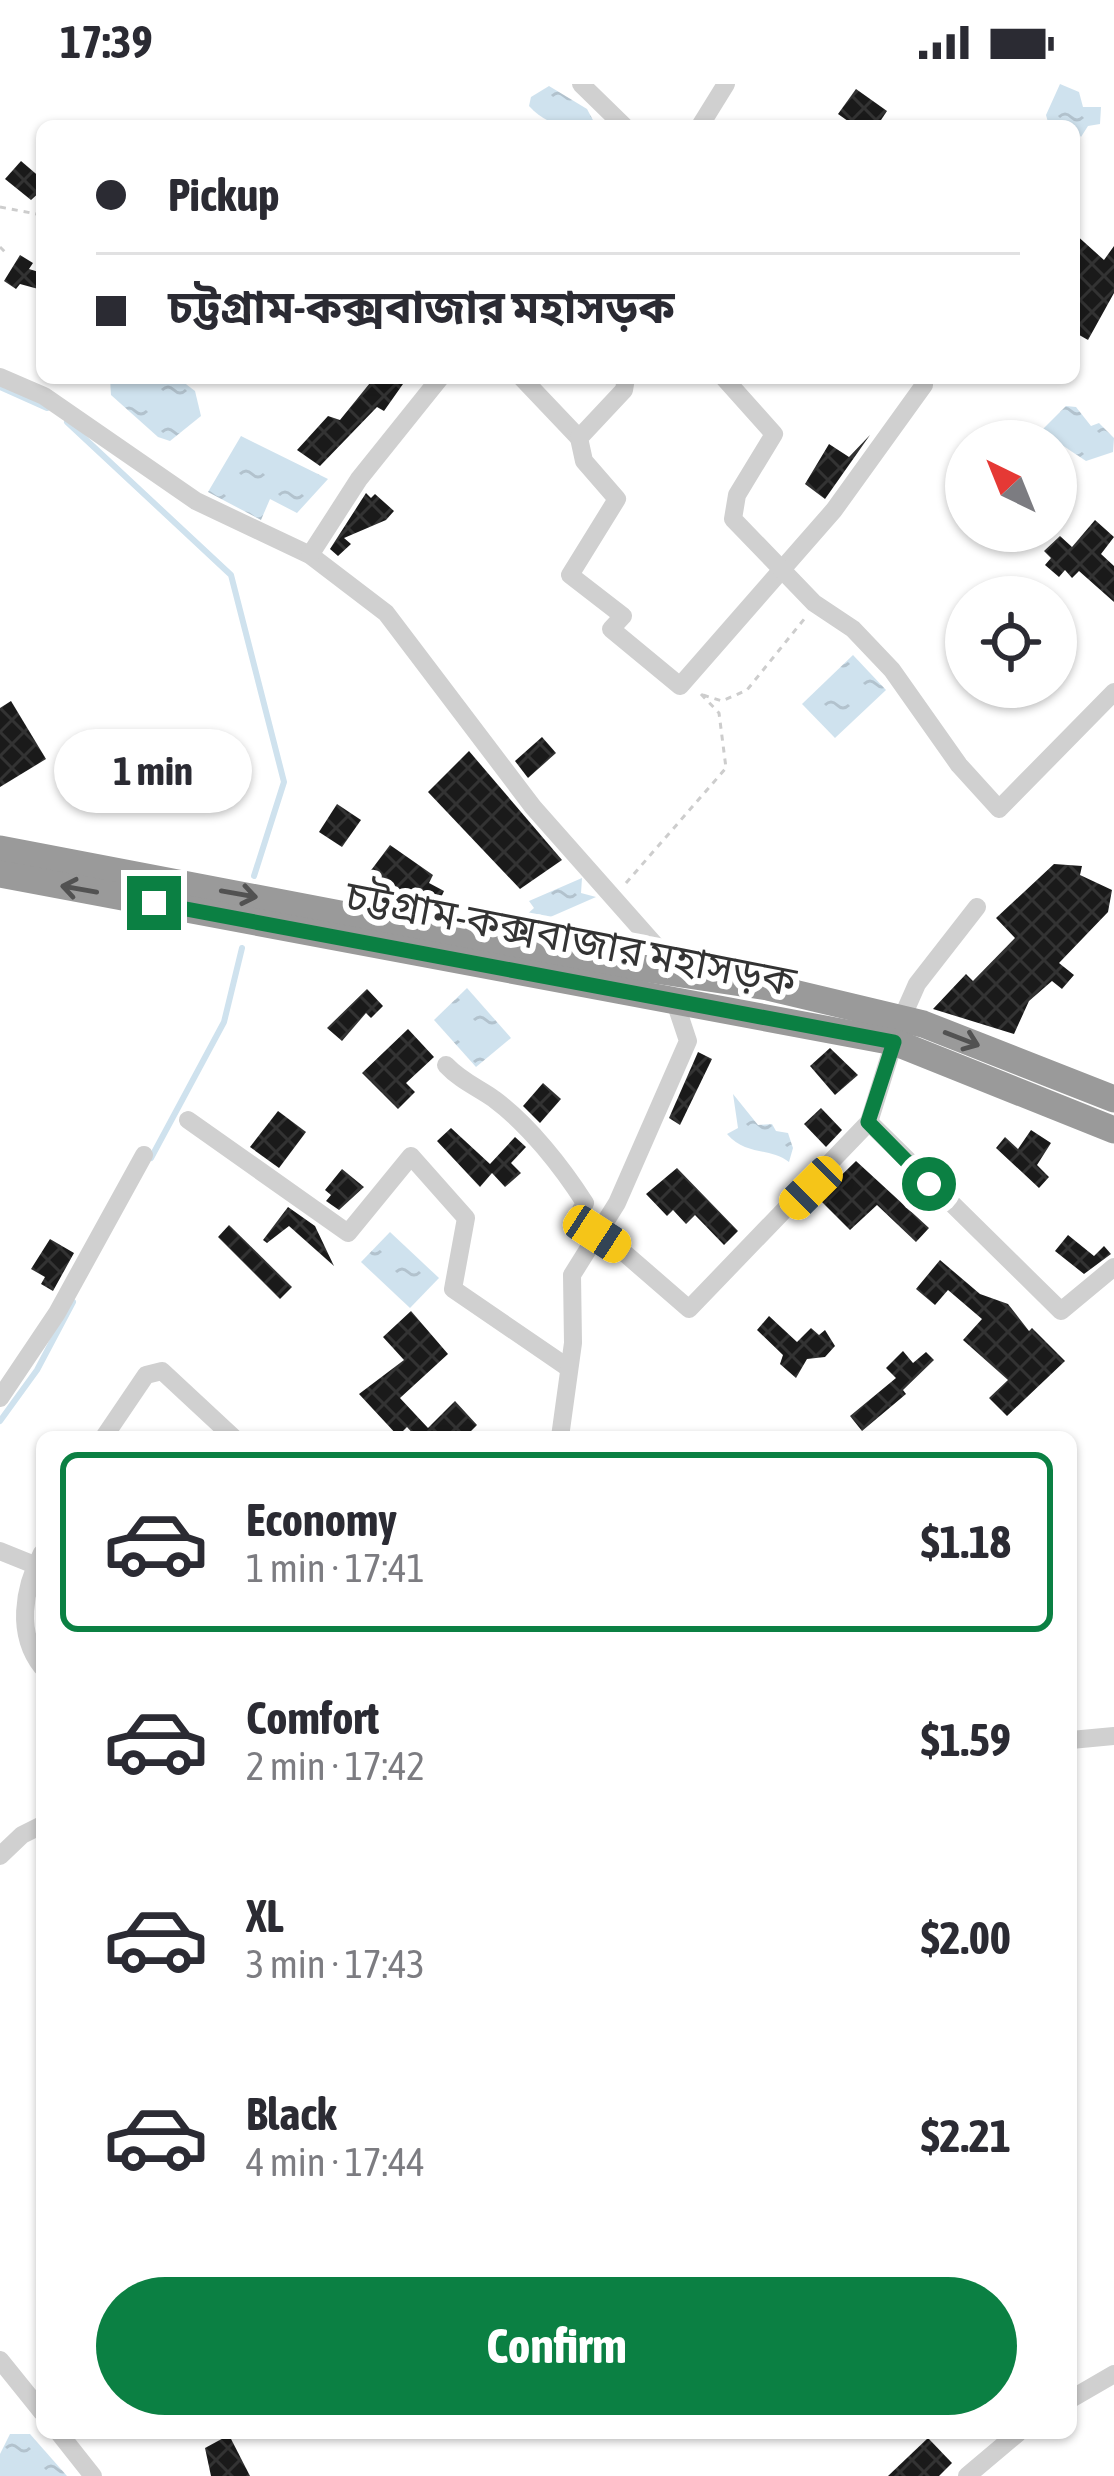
<!DOCTYPE html>
<meta charset="utf-8">
<style>
:root{--surface:#fff;--page:#f2f2f3;--text:#2b2b33;--muted:#7c7c81;--line:#e1e1e2;--accent:#0b8043}
body{margin:0;font-family:"Asap Condensed","Noto Sans Bengali",sans-serif;background:var(--page);color:var(--text);height:100vh;display:flex;flex-direction:column;font-size:45px;white-space:nowrap}
*{box-sizing:border-box;margin:0}
p{font-size:39px;color:var(--muted)}
.icon{flex:none;width:66px;height:66px;fill:none;stroke:currentColor;stroke-width:2;stroke-linecap:round;stroke-linejoin:round}
.map{position:relative;flex:1;overflow:hidden}
.sheet{position:absolute;left:36px;top:1347px;width:1041px;height:1008px;display:flex;flex-direction:column;background:var(--surface);border-radius:18px;box-shadow:0 3px 9px #0004}
.sheet>*{flex:none}
.banner{position:absolute;left:36px;top:36px;width:1044px;height:264px;border-radius:18px;box-shadow:0 3px 9px #0004;display:grid;align-content:center;height:264px;padding:0 60px;background:var(--surface)}
.needle{width:78px;rotate:317deg}
.buttons{position:absolute;left:945px;top:336px;display:grid;gap:24px}
.buttons a{display:grid;place-items:center;width:132px;height:132px;border-radius:50%;background:var(--surface);box-shadow:0 3px 9px #0004;font-size:60px}
.end{position:absolute;width:54px;height:54px;margin:-27px;border:15px solid #0b8043;background:#fff;box-shadow:0 0 0 6px #fff}
.from{border-radius:50%}
.bubble{position:absolute;height:84px;border-radius:42px;background:var(--surface);box-shadow:0 3px 9px #0004;font-size:39px;font-weight:700;line-height:84px;text-align:center}
.car{position:absolute;width:36px;height:72px;margin:-36px -18px;border-radius:15px;box-shadow:0 0 9px 3px #0007;background:linear-gradient(#f5c518 24%,#345 0 40%,#f5c518 0 76%,#345 0 86%,#f5c518 0)}
.banner b{display:flex;align-items:center;gap:42px;height:114px;font-size:45px}
.banner b+b{border-top:3px solid var(--line)}
.banner i{width:30px;height:30px;background:var(--text)}
ul{padding:21px 0 0;list-style:none}
li{display:flex;align-items:center;gap:36px;height:180px;margin:0 24px 18px;padding:0 36px;border:6px solid transparent;border-radius:18px}
li div{flex:1}
li b{display:block;font-size:45px}
li em{font-style:normal;font-weight:700}
li.current{border-color:var(--accent)}
li>.icon{width:108px;height:108px;stroke-width:1.5}
.action{display:flex;gap:24px;margin-top:auto;padding:24px 60px}
.action a{flex:1;height:138px;border-radius:72px;background:var(--accent);color:#fff;font-size:48px;font-weight:700;line-height:138px;text-align:center}
.status{display:flex;justify-content:space-between;align-items:center;height:84px;padding:0 60px;background:var(--surface);direction:ltr}
.status svg{height:33px;fill:currentColor}
.map>svg:first-child{display:block}
.water{fill:url(#water-ripples)}
.lines{fill:none;stroke-linecap:round;stroke-linejoin:round}
.stream{stroke:#cfe2ee;stroke-width:6}
.building{fill:url(#building-cross-hatch)}
.path{stroke:#cdcdcd;stroke-width:3;stroke-dasharray:6 6;stroke-linecap:butt}
.minor{stroke:#d0d0d0;stroke-width:18}
.highway{stroke:#9a9a9a;stroke-width:27}
.oneway{stroke:#525252}
.route{stroke:#0b8043;stroke-width:15}
.labels{text-anchor:middle;dominant-baseline:central;stroke-width:12;stroke-linejoin:round;paint-order:stroke}
.street-label{font-size:42px;fill:#333;stroke:#fff}
</style>
<div class="status"><b>17:39</b><svg viewBox="0 0 49 12"><path d="M0 12V9h3v3zM5 12V6h3v6zM10 12V3h3v9zM15 12V0h3v12zM26 1h20v11H26zM47 4h2v5h-2z"/></svg></div>
<div class="map">
<svg width="1114" height="2392" viewBox="0 0 1114 2392">
<defs>
<pattern id="water-ripples" width="26" height="14" patternUnits="userSpaceOnUse" patternTransform="scale(3)"><rect width="26" height="14" fill="#cfe2ee"/><path d="M2 4q2-2 4 0t4 0M15 11q2-2 4 0t4 0" fill="none" stroke="#b2c2cd"/></pattern>
<pattern id="building-cross-hatch" width="8" height="8" patternUnits="userSpaceOnUse" patternTransform="scale(3)"><rect width="8" height="8" fill="#1a1a1a"/><path d="M0 0l8 8M0 8l8-8" fill="none" stroke="#333"/></pattern>
</defs>
<rect width="100%" height="100%" fill="#fff"/>
<!-- water -->
<g class="water">
<polygon points="1060,0 1079,8 1083,23 1101,23 1100,40 1088,42 1081,53 1074,42 1049,42 1046,31"/>
<path d="M549,2L587,25L594,38C570,48 545,40 529,22L531,13Z"/>
<polygon points="110,294 178,294 195,307 201,332 170,357 158,353 111,311"/>
<polygon points="1066,322 1076,323 1091,342 1099,339 1114,354 1113,368 1086,377 1041,347"/>
<polygon points="241,352 328,395 297,429 270,415 261,436 208,408"/>
<polygon points="853,571 886,606 835,654 802,620"/>
<polygon points="582,794 581,809 596,813 548,834 559,846 554,854 546,855 549,866 514,842 534,824 529,817"/>
<polygon points="467,904 511,954 476,983 434,936"/>
<path d="M733,1010L758,1041L772,1040L776,1047L788,1049L793,1064L789,1078C769,1063 746,1072 727,1050L738,1044Z"/>
<polygon points="390,1148 439,1194 410,1224 361,1178"/>
<polygon points="10,2350 30,2350 67,2392 0,2392 0,2370"/>
</g>
<g class="lines">
<!-- stream -->
<g class="stream">
<polyline points="0,303 47,324"/>
<polyline points="67,338 231,491 284,698 254,792"/>
<polyline points="151,1074 224,938 242,864"/>
<polyline points="0,1337 37,1286 73,1218"/>
</g>
</g>
<!-- building -->
<g class="building">
<polygon points="856,5 887,27 877,42 855,42 838,30"/>
<polygon points="21,77 42,95 42,106 31,116 5,95"/>
<polygon points="1074,149 1104,176 1114,162 1114,209 1088,256 1074,248"/>
<polygon points="20,171 33,179 29,185 42,189 42,206 20,200 16,205 4,197"/>
<polygon points="374,294 395,294 403,300 384,327 377,323 320,382 297,366 328,332 340,336"/>
<polygon points="870,351 825,415 805,400 829,360 849,373"/>
<polygon points="366,409 371,414 375,410 394,427 386,436 344,454 351,460 338,472 330,465"/>
<polygon points="1095,436 1114,453 1101,470 1114,482 1114,518 1079,487 1072,494 1065,486 1059,493 1045,481 1051,474 1044,467 1060,452 1072,463"/>
<polygon points="11,617 46,675 0,703 0,624"/>
<polygon points="542,653 556,669 528,694 515,677"/>
<polygon points="469,667 562,776 520,805 428,708"/>
<polygon points="337,720 361,736 342,763 319,748"/>
<polygon points="390,761 433,791 429,799 444,807 437,822 421,812 415,822 406,815 389,817 390,804 369,789"/>
<polygon points="1054,780 1082,782 1080,791 1112,806 1108,828 1059,879 1074,891 1062,905 1052,897 1029,917 1014,950 933,925 966,890 973,897 1015,854 996,834"/>
<polygon points="367,905 383,922 371,934 366,929 342,957 327,944"/>
<polygon points="408,945 434,973 406,999 415,1008 398,1025 362,989"/>
<polygon points="830,964 858,991 835,1011 810,982"/>
<polygon points="698,968 712,975 680,1041 669,1034"/>
<polygon points="543,999 561,1015 540,1039 523,1022"/>
<polygon points="821,1024 842,1046 826,1063 804,1040"/>
<polygon points="278,1027 306,1048 279,1084 250,1063"/>
<polygon points="451,1044 490,1080 515,1053 526,1063 511,1079 521,1089 505,1103 492,1089 480,1103 437,1057"/>
<polygon points="1031,1046 1051,1059 1037,1081 1049,1093 1039,1104 996,1064 1005,1053 1018,1065"/>
<polygon points="856,1077 929,1144 916,1158 877,1121 850,1146 818,1114"/>
<polygon points="677,1084 738,1147 724,1161 695,1131 686,1140 673,1126 667,1132 646,1110"/>
<polygon points="342,1085 364,1103 339,1126 326,1117 331,1111 325,1106"/>
<polygon points="288,1123 315,1142 334,1182 289,1142 267,1159 263,1156"/>
<polygon points="229,1141 292,1203 280,1215 218,1153"/>
<polygon points="1068,1151 1094,1172 1104,1162 1111,1170 1084,1190 1055,1167"/>
<polygon points="50,1155 74,1169 53,1207 41,1200 45,1193 31,1185"/>
<polygon points="940,1176 980,1210 1008,1220 1029,1247 1032,1244 1065,1277 1007,1332 989,1314 1008,1296 963,1256 982,1235 948,1206 935,1221 916,1205"/>
<polygon points="411,1227 448,1270 400,1314 428,1344 455,1317 477,1341 465,1353 416,1353 407,1343 398,1352 359,1310 404,1276 383,1253"/>
<polygon points="769,1232 797,1258 811,1244 819,1251 825,1246 835,1262 825,1273 807,1275 796,1294 780,1280 783,1271 757,1246"/>
<polygon points="903,1267 913,1279 926,1268 934,1276 903,1306 906,1310 862,1347 850,1332 896,1294 886,1284"/>
<polygon points="229,2351 250,2392 211,2392 205,2364"/>
<polygon points="928,2354 952,2379 939,2392 888,2392"/>
</g>
<g class="lines">
<!-- path -->
<g class="path">
<polyline points="0,123 42,131"/>
<polyline points="0,163 6,169"/>
<polyline points="703,611 722,617 747,606 805,534"/>
<polyline points="626,799 726,684 719,629 700,609"/>
</g>
<!-- minor -->
<g class="minor">
<polyline points="581,0 624,42"/>
<polyline points="700,42 726,0"/>
<polyline points="0,293 44,312 196,417 310,471 386,529 533,723 679,888"/>
<polyline points="522,294 579,354"/>
<polyline points="626,294 624,306 579,354 584,377 617,415 570,491 623,532 611,545 680,602 834,426 924,301"/>
<polyline points="724,294 774,350 737,411 733,435 814,519 853,545 892,586 959,681 999,725 1114,608"/>
<polyline points="310,471 359,395 440,294"/>
<polyline points="902,934 917,900 977,823"/>
<path d="M446,981C461,997 477,1003 494,1015C529,1041 562,1083 585,1119L574,1138L621,1166L689,1225L869,1038L1061,1227L1114,1183"/>
<polyline points="188,1036 348,1149 411,1072 466,1134 453,1205 567,1283"/>
<polyline points="869,1038 894,958"/>
<polyline points="0,1314 57,1229 144,1071"/>
<polyline points="104,1353 146,1291 162,1287 233,1353"/>
<polyline points="560,1353 573,1259 572,1191 617,1119 688,957 676,921"/>
<polyline points="0,1467 42,1484"/>
<path d="M42,1469C23,1505 16,1550 42,1583"/>
<polyline points="1071,1656 1114,1652"/>
<polyline points="0,1772 22,1751 42,1741"/>
<polyline points="0,2276 42,2328"/>
<polyline points="1071,2315 1114,2290"/>
<polyline points="59,2349 93,2392"/>
<polyline points="967,2392 1018,2349"/>
</g>
<!-- highway -->
<g class="highway">
<polyline points="0,765 555,871 768,903 923,940 1114,1015"/>
<polyline points="0,790 894,958 1114,1046"/>
</g>
</g>
<!-- one-way arrows -->
<defs><path id="oneway-shaft" d="M-6 0H5M1.5-3L5.5 0L1.5 3" fill="none" stroke-width="1.6" stroke-linecap="round" stroke-linejoin="round" transform="scale(3)"/></defs>
<g class="oneway">
<use href="#oneway-shaft" transform="translate(79 805) rotate(-170)"/>
<use href="#oneway-shaft" transform="translate(239 810) rotate(10)"/>
<use href="#oneway-shaft" transform="translate(962 955) rotate(21)"/>
</g>
<g class="lines">
<!-- route -->
<polyline class="route" points="154,819 894,958 868,1038 929,1100"/>
</g>
<g class="labels">
<!-- street labels -->
<g class="street-label">
<text transform="translate(571 854) rotate(11)">চট্টগ্রাম-কক্সবাজার মহাসড়ক</text>
</g>
</g>
</svg>
<div class="buttons">
<a><svg class="needle" viewBox="-14 -14 28 28"><path d="M0-13l5 13h-10z" fill="#e53935"/><path d="M0 13l5-13h-10z" fill="#7c7c81"/></svg></a>
<a><svg class="icon" aria-label="locate" viewBox="0 0 24 24"><circle cx="12" cy="12" r="6"/><path d="M12 2v4M12 18v4M2 12h4M18 12h4"/></svg></a>
</div>
<i class="end from" style="left:929px;top:1100px"></i>
<i class="end" style="left:154px;top:819px"></i>
<div class="bubble" style="left:54px;top:645px;width:198px">1 min</div>
<i class="car" style="left:811px;top:1104px;rotate:225deg"></i>
<i class="car" style="left:597px;top:1150px;rotate:123deg"></i>
<div class="banner">
<b><i class="from"></i>Pickup</b>
<b><i></i>চট্টগ্রাম-কক্সবাজার মহাসড়ক</b>
</div>
<section class="sheet">
<ul>
<li class="current"><svg class="icon" aria-label="car" viewBox="0 0 24 24"><path d="M5 17H2v-5l4-1 3-4h7l3 4 3 1v5h-3M9 17h6M6 11h13"/><circle cx="7" cy="17" r="2"/><circle cx="17" cy="17" r="2"/></svg><div><b>Economy</b><p>1 min · 17:41</p></div><em>$1.18</em></li>
<li><svg class="icon" aria-label="car" viewBox="0 0 24 24"><path d="M5 17H2v-5l4-1 3-4h7l3 4 3 1v5h-3M9 17h6M6 11h13"/><circle cx="7" cy="17" r="2"/><circle cx="17" cy="17" r="2"/></svg><div><b>Comfort</b><p>2 min · 17:42</p></div><em>$1.59</em></li>
<li><svg class="icon" aria-label="car" viewBox="0 0 24 24"><path d="M5 17H2v-5l4-1 3-4h7l3 4 3 1v5h-3M9 17h6M6 11h13"/><circle cx="7" cy="17" r="2"/><circle cx="17" cy="17" r="2"/></svg><div><b>XL</b><p>3 min · 17:43</p></div><em>$2.00</em></li>
<li><svg class="icon" aria-label="car" viewBox="0 0 24 24"><path d="M5 17H2v-5l4-1 3-4h7l3 4 3 1v5h-3M9 17h6M6 11h13"/><circle cx="7" cy="17" r="2"/><circle cx="17" cy="17" r="2"/></svg><div><b>Black</b><p>4 min · 17:44</p></div><em>$2.21</em></li>
</ul>
<div class="action"><a>Confirm</a></div>
</section>
</div>
